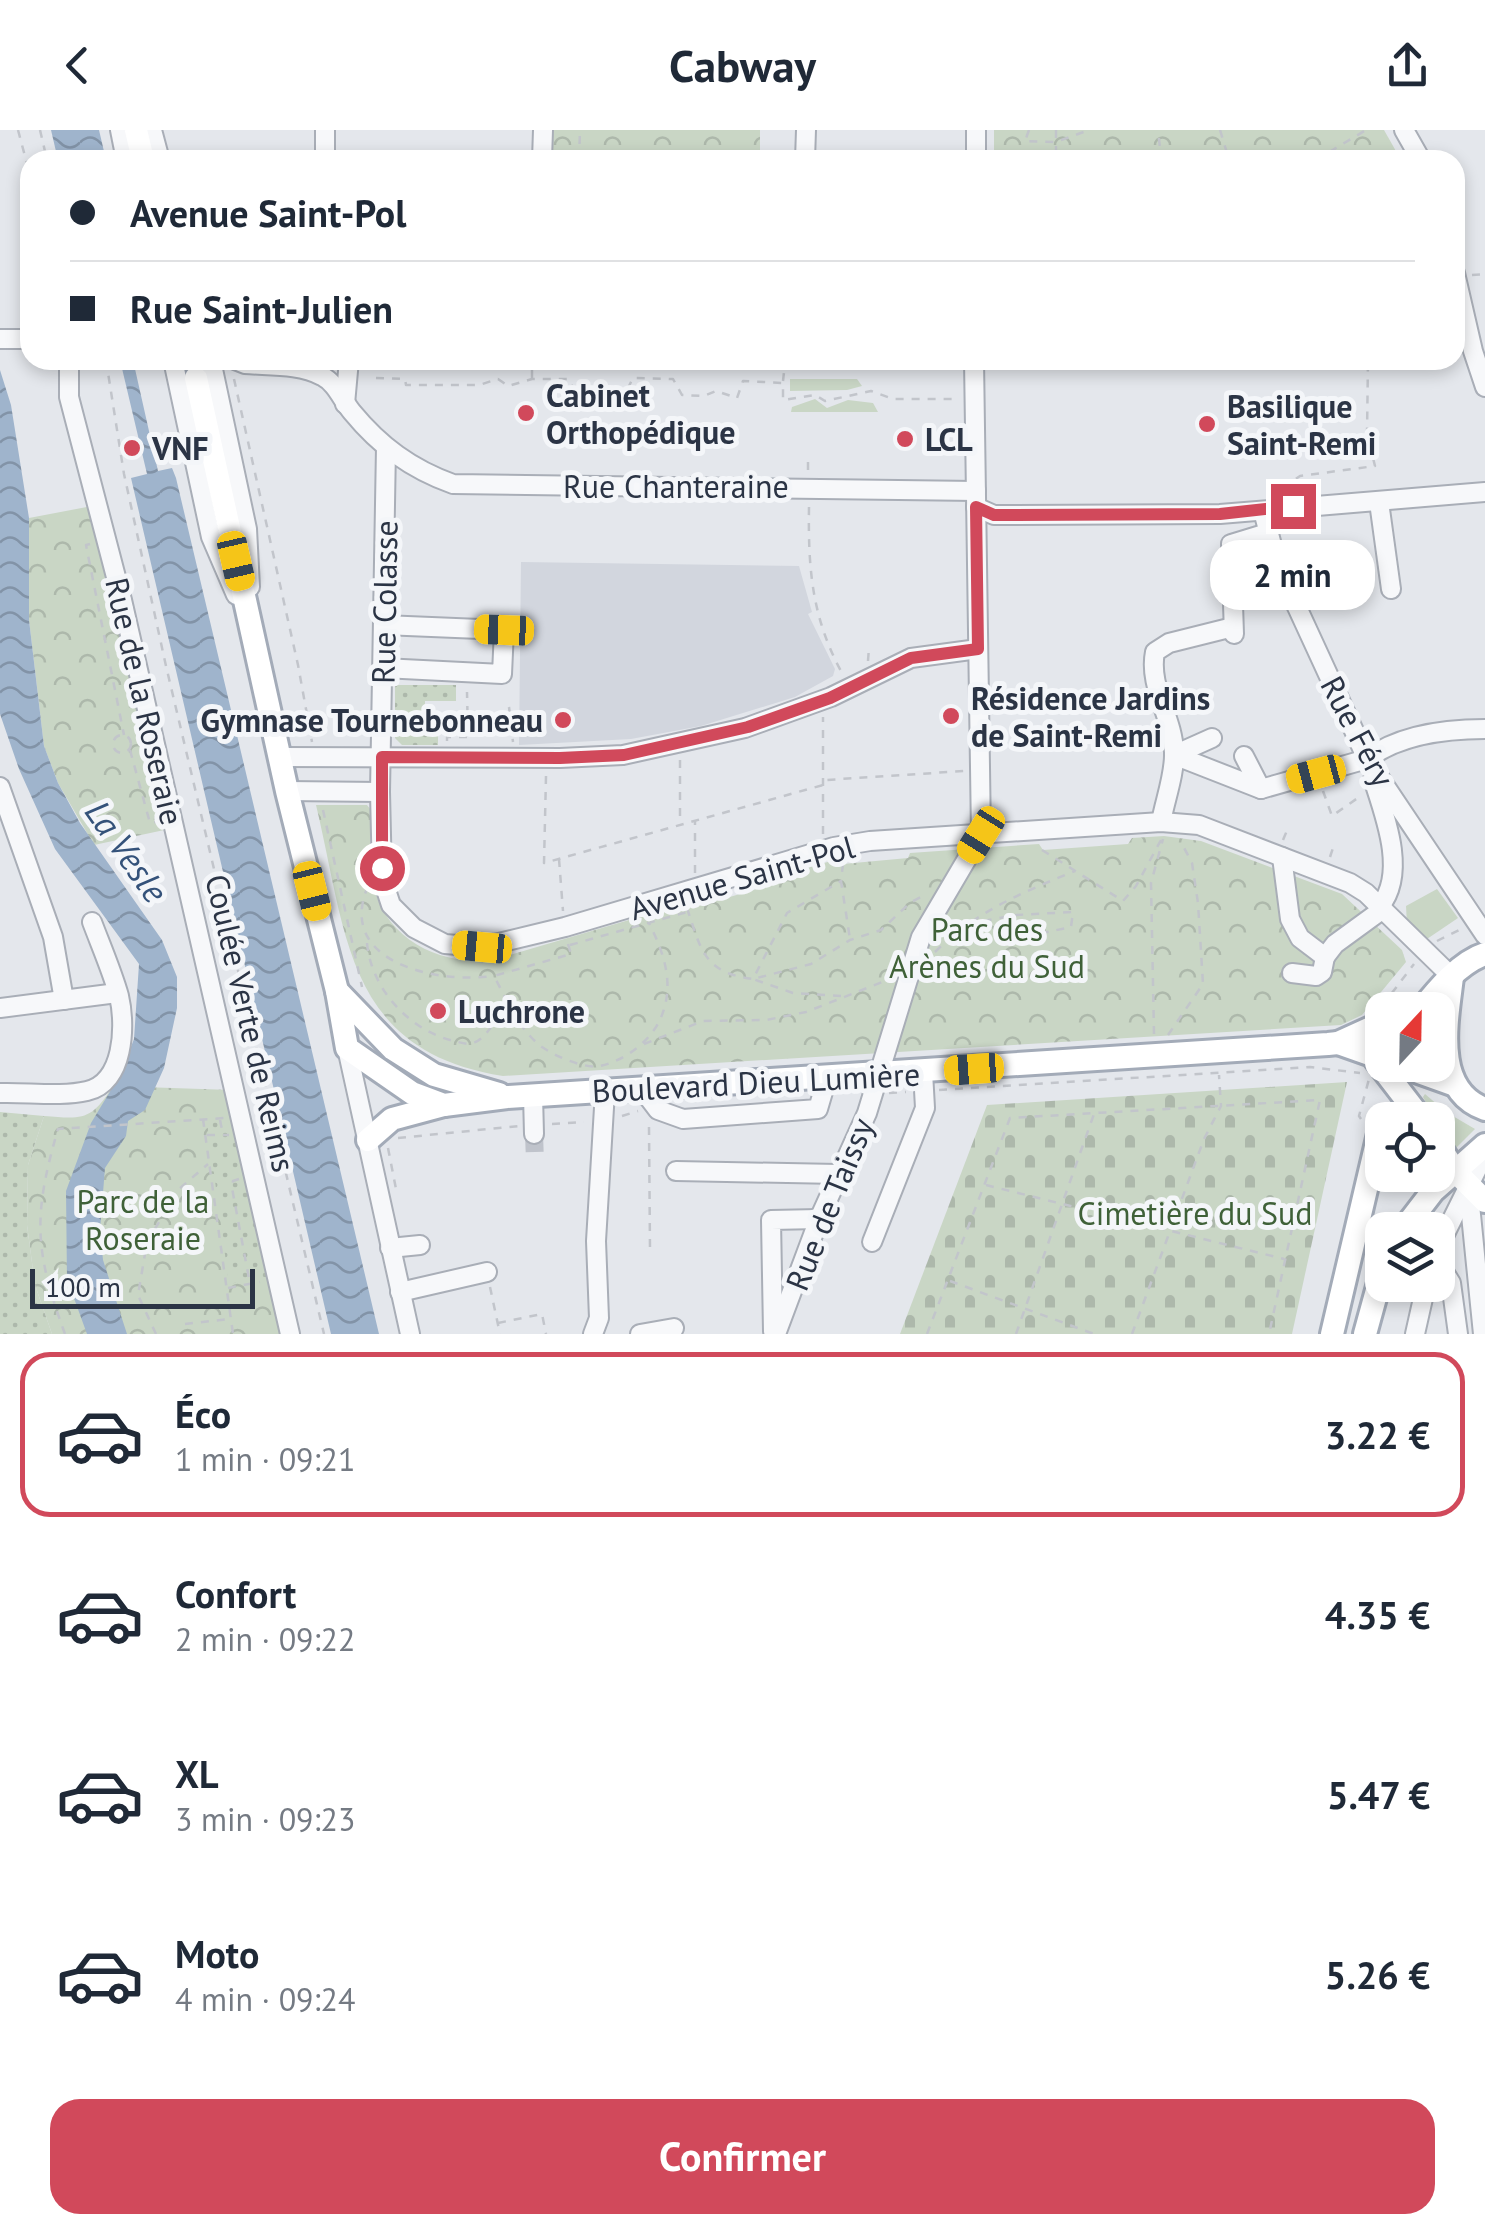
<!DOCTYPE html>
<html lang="fr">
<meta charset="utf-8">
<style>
:root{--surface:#fff;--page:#f2f2f3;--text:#1f2937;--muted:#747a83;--line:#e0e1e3;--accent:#d1495b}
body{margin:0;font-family:"PT Sans",sans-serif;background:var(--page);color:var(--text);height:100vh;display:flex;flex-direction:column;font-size:38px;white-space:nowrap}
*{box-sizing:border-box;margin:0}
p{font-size:32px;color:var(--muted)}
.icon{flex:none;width:55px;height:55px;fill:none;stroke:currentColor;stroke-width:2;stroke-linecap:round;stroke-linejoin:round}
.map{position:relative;height:1204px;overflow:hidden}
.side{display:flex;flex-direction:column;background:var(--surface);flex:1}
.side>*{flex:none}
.guide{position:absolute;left:20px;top:20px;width:1445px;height:220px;border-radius:30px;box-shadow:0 5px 15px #0003;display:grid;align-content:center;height:220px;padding:0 50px;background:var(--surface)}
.needle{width:65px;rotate:22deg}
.controls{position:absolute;left:1365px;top:862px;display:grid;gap:20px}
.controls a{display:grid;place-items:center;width:90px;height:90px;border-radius:20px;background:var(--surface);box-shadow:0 5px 15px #0003;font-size:50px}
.scale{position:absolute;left:30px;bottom:25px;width:225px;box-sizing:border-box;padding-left:10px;border:5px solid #2b3445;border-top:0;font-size:28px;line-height:35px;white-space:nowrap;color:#2b3445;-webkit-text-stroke:8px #f4f6f9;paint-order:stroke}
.end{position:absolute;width:45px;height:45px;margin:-22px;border:12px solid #d1495b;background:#fff;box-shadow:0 0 0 5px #fff}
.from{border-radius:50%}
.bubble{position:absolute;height:70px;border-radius:30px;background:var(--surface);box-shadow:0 5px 15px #0003;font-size:32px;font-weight:800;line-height:70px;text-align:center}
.car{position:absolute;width:30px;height:60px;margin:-30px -15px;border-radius:12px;box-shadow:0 0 8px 2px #0007;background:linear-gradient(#f5c518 24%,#345 0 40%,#f5c518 0 76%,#345 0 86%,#f5c518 0)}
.guide b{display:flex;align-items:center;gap:35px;height:95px;font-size:38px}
.guide b+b{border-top:2px solid var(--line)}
.guide i{width:25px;height:25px;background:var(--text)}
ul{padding:18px 0 0;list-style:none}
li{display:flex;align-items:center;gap:30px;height:165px;margin:0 20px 15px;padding:0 30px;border:5px solid transparent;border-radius:30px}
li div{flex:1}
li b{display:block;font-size:38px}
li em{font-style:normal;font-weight:800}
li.active{border-color:var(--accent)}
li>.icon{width:90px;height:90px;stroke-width:1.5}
.action{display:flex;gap:20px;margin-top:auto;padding:20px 50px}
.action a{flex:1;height:115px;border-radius:30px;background:var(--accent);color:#fff;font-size:40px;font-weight:800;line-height:115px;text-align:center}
header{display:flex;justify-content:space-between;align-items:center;height:130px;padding:0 50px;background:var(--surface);font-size:45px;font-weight:800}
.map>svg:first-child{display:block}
.built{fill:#d2d6de}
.grass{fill:#c9d6c5}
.cemetery{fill:url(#cemetery-stones)}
.park{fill:url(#park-crowns)}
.garden{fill:url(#garden-dots)}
.water{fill:url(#water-waves)}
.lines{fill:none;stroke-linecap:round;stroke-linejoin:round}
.minor-tunnel{stroke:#bfc3cb;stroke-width:18;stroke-dasharray:18 9;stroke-linecap:butt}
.minor-casing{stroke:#a9aeb7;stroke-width:22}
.major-casing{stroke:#a3abb8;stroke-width:28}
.path{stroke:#c2c5cb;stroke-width:2.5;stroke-dasharray:8 8;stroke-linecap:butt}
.minor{stroke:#f7f8fa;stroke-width:18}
.major{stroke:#fff;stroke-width:22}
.route{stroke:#d1495b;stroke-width:12}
.poi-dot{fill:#d1495b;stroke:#f4f6f9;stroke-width:4}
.labels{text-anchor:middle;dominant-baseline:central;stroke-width:10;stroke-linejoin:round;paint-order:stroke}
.poi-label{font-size:32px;font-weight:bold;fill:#2b3445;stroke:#f4f6f9;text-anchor:start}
.street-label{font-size:32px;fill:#2b3445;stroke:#f4f6f9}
.park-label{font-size:32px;fill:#3f6138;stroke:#f4f6f9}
.water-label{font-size:35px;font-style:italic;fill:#34527a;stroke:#f4f6f9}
</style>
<header><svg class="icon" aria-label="back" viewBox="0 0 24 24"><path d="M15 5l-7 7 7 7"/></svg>Cabway<svg class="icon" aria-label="share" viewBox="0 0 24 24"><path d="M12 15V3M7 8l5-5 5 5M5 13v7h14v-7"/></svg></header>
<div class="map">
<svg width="1485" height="1204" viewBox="0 0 1485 1204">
<defs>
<pattern id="cemetery-stones" width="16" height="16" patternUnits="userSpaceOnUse" patternTransform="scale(2.5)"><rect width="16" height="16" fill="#c9d6c5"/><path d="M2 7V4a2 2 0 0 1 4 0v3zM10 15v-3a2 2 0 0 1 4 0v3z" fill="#adb8ab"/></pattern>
<pattern id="park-crowns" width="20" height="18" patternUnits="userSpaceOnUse" patternTransform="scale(2.5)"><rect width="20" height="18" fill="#c9d6c5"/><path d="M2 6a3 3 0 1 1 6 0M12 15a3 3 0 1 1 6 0" fill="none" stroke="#adb8ab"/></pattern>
<pattern id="garden-dots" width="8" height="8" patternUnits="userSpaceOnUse" patternTransform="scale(2.5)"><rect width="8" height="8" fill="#c9d6c5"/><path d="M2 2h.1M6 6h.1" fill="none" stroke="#adb8ab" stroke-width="1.8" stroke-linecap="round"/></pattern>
<pattern id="water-waves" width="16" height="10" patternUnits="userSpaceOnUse" patternTransform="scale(2.5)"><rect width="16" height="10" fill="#9fb4cc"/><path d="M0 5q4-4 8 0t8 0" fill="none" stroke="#8293a7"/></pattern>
</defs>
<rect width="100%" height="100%" fill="#e4e7ec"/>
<!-- built -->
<polygon class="built" points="521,432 799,436 812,482 808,484 835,539 833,546 795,567 701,596 631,609 519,615"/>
<!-- grass -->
<g class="grass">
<polygon points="790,249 857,249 862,256 847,260 790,261"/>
<polygon points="815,269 827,278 848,270 873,273 878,282 791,282 792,277"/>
<polygon points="1437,759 1458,788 1424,811 1407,794 1406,776"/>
<polygon points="1425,964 1446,982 1475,999 1456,1018 1438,994 1423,967"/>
</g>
<!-- cemetery -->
<polygon class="cemetery" points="1347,952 1292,1204 900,1204 987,975"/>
<!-- park -->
<g class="park">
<rect x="547" y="0" width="213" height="30"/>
<polygon points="994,0 1384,0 1401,30 994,30"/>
<polygon points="92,376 169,699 94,715 58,653 44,616 29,490 29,388"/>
<path d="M316,675H367L371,680C371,703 368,727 372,750C383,809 441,838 496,829L704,768L709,773L806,745L807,738L838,729L843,734L908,728L910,723L1039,714L1043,720L1128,714L1132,708L1164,706L1201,711L1342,764L1402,820L1406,832L1362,885L1341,895L503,946C345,921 347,804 316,675Z"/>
<path d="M113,956L231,960L284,1204H52L35,1155L27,1095L28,1035L44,986C83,989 91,991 113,956Z"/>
</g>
<!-- garden -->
<g class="garden">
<polygon points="395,555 456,555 456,571 425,571 425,601 438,602 438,615 402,615 395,608"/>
<polygon points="0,982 44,986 28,1035 27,1095 35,1155 52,1204 0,1204"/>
<polygon points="238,990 272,1146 229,1154 207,992"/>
</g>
<!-- water -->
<g class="water">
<polygon points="51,0 99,0 106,30 58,30"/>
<polygon points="120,230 133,230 158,341 172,338 176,348 379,1204 331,1204 131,348 147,344"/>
<polygon points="0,240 11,275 29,388 29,490 44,616 58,653 80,693 162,810 177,847 177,878 164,938 145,980 128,991 126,1006 105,1038 100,1100 103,1130 127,1204 87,1204 67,1149 66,1061 91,993 120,945 134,909 139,834 55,719 19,639 0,584"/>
</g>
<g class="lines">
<!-- minor-tunnel -->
<polyline class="minor-tunnel" points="534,1004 535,1031"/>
<defs>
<g id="minor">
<polyline points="120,0 126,30"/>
<polyline points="152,0 160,30"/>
<polyline points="1404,0 1421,30"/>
<polyline points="325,30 325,0"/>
<polyline points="542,30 543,0"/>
<polyline points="805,30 806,0"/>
<polyline points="976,30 976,0"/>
<polyline points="1455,143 1473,221 1485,257"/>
<polyline points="0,209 30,209"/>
<polyline points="69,230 69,267 122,470 290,1204"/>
<polyline points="173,230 211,407 236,465"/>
<polyline points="211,230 247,399 250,457"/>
<path d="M235,230L245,234C270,236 300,234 322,246C336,253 342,270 352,282C380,316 411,339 453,354L976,361"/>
<polyline points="345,274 349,230"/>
<polyline points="386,317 380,662 382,748 391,775 414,798 445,814 482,817 565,797 834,717 870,711 1161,692 1199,695 1350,753 1366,763 1452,847"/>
<polyline points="1379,372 1391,459"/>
<polyline points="976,377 994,385 1220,384 1485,362"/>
<polyline points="1263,381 1273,419 1297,477 1367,629 1485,805"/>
<polyline points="1234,504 1231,414 1267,403"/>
<polyline points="383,538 502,544 504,500 383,495"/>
<path d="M1174,625L1261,659L1367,629C1399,605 1446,599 1485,599"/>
<polyline points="1174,625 1212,608"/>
<polyline points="1244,626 1261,659"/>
<polyline points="280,627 560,628 623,625 745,598 831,567 911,528 978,519"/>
<path d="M1373,649C1385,686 1407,743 1380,776"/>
<polyline points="0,657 53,807 64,870"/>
<polyline points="287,661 380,662"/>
<path d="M1161,692C1165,670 1175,644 1174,622C1173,587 1148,557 1155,522L1169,513L1233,497"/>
<polyline points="1282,727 1290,789 1300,808 1325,827 1335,814 1383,779"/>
<polyline points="1292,843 1316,846 1322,842 1325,827"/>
<polyline points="0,878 117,863"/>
<polyline points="347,918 410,1204"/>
<polyline points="642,959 658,980 683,989 818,979 828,945"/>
<path d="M0,963C27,962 61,967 87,961C124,953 126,896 119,866C112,841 101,816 92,792"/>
<polyline points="533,965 534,1004"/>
<polyline points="676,1041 838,1044"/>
<polyline points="1468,1055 1483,1204"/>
<polyline points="872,1112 925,978 923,942"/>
<polyline points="390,1118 420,1115"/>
<polyline points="1438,1118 1485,1023"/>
<polyline points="1438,1132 1451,1153 1458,1204"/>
<polyline points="400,1162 487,1142"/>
<polyline points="773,1201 771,1090 819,1089"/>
<polyline points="593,1204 599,1188 596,1111 605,961"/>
<polyline points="640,1204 674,1198"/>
<polyline points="776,1204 819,1089 867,983 921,807 981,705 974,230"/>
<polyline points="1415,1204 1426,1155"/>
</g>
<g id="major">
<polyline points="136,0 143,30"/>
<polyline points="196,248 287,661 337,861 347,918 412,963 444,975 507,967 1328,914 1338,913 1382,893"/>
<path d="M1452,847C1447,890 1432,960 1485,979"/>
<polyline points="337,861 393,919 434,945 499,964"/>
<path d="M1421,880C1437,860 1460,832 1485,824"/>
<polyline points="1338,913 1372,925 1422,990"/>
<polyline points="1399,935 1455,955"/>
<polyline points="368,1010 392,989 444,975"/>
<polyline points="1438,1014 1455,1041 1485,1071"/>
<polyline points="1403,1100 1433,1061 1485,1015"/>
<polyline points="1332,1204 1382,991"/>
<polyline points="1365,1204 1382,1142"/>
</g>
</defs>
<!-- minor casing -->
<use href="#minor" class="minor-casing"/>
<!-- major casing -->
<use href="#major" class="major-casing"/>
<!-- path -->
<g class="path">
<polyline points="18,0 30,45"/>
<polyline points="40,0 47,30"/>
<polyline points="1029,0 1025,11 1056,12 1089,0"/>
<polyline points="1056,0 1056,30"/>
<polyline points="1220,0 1227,23 1267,24 1303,30"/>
<polyline points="579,30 580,0"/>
<polyline points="1153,30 1160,18 1158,0"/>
<polyline points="1316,30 1366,0"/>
<polyline points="1472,145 1485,144"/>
<polyline points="106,230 124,344 166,536 324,1204"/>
<polyline points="376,248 405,249 406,255 479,255 498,249 508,256 532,249 568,249 576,263 625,264 633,248 673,249 682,265 704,266 716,261 737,268 743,251 783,253 783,270 815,265 825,271 871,261 893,269 957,269"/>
<polyline points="532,248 532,230"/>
<polyline points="234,249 298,535 312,612"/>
<polyline points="783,251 784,242"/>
<polyline points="808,340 808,326"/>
<polyline points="1292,362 1291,352 1300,346 1375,336 1367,304 1368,230"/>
<path d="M809,377C808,439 812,488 842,543"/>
<polyline points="90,414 86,415 124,605"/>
<polyline points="868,531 869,517"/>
<polyline points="509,577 513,612"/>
<circle cx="122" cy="614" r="9"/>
<polyline points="447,611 447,607 468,607 467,562"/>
<polyline points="130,620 150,693 156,692"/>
<polyline points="680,630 680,692"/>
<polyline points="546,646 544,733 823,655 826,650 964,641"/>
<polyline points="1323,661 1332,686 1362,665"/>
<polyline points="323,680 362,857"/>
<polyline points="823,704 823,587"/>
<polyline points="1283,710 1288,698"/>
<polyline points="1042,720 1123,771 1136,756 1161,710"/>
<polyline points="1330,727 1334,715"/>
<polyline points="559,729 563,781"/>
<polyline points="843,734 841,751 850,809"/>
<polyline points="695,743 695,691"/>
<path d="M368,756C335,833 438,854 493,846"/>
<path d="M687,778C701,820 704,843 753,849L787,783L841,751"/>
<polyline points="968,794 1016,785 1073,782 1071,797 1024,807"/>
<polyline points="1437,811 1461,799"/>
<path d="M367,813C371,859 410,901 454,911C458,912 466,914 470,914C490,909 492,887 509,879"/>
<path d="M568,814L571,824L494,846C507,870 519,900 542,917C555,926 584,939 600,936C627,930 655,908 663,882C674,851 663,821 649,793"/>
<polyline points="570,815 687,782"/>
<path d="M935,822C977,781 1021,763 1075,741"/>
<polyline points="841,866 793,863 753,849 811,834 850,810 881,800 911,772 927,764"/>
<polyline points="1382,876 1414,834"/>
<polyline points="1154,904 1151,753 1163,709"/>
<polyline points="1168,905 1203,854 1198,773 1192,733 1181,712"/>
<polyline points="644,914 703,891 766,890 806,882 890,849"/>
<polyline points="939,960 1310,937 1360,943"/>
<polyline points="889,963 906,962"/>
<polyline points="622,986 638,981"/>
<polyline points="203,989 233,1204"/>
<polyline points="1361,989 1359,986 1369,949"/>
<polyline points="220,990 223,1005"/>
<polyline points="552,994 584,992"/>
<polyline points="649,997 650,1120"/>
<polyline points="207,1005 229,1005"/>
<polyline points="398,1008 519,996"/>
<polyline points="388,1018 397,1064"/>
<polyline points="239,1049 233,1051 232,1058 250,1154"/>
<polyline points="986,1055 1284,1129"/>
<polyline points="950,1151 1094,1204"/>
<polyline points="490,1157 500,1204"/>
<polyline points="228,1158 260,1152"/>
<polyline points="498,1193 542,1184 546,1204"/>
<polyline points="185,1194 230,1189"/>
<path d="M65,1204C34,1120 33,1085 58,999L225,988"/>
<polyline points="156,1204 138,1165 147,1112 179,1059 208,1034"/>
<polyline points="927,1204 1010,988 1320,970 1269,1204"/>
<polyline points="1016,1204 1094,984"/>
<polyline points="1132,1204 1204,1009 1221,976 1219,945"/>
</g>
<!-- minor -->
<use href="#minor" class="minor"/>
<!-- major -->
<use href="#major" class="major"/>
</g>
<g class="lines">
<!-- route -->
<polyline class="route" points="382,738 382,627 560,628 624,625 748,597 830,568 911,528 978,519 976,377 994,385 1220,384 1293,376"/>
</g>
<!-- markers -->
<g class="poi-dot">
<circle cx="526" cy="283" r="10"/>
<circle cx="1207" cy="294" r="10"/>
<circle cx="905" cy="309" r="10"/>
<circle cx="132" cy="318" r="10"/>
<circle cx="951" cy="586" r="10"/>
<circle cx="563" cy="590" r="10"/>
<circle cx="438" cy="881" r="10"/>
</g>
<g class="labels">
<!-- poi labels -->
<g class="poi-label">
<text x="546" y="265">Cabinet<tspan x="546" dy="37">Orthopédique</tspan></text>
<text x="1227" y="276">Basilique<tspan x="1227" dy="37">Saint-Remi</tspan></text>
<text x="925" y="309">LCL</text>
<text x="152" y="318">VNF</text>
<text x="971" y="568">Résidence Jardins<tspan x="971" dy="37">de Saint-Remi</tspan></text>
<text x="543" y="590" text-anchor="end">Gymnase Tournebonneau</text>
<text x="458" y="881">Luchrone</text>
</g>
<!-- street labels -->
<g class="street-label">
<text x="676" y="356">Rue Chanteraine</text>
<text transform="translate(384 472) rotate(-89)">Rue Colasse</text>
<text transform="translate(145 571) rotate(77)">Rue de la Roseraie</text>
<text transform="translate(1358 601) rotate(62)">Rue Féry</text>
<text transform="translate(742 747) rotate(-16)">Avenue Saint-Pol</text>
<text transform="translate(251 893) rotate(77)">Coulée Verte de Reims</text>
<text transform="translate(756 952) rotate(-3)">Boulevard Dieu Lumière</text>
<text transform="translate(829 1074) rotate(-68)">Rue de Taissy</text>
</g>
<!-- park labels -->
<g class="park-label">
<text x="987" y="799">Parc des<tspan x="987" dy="37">Arènes du Sud</tspan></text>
<text x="143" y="1071">Parc de la<tspan x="143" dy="37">Roseraie</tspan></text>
<text x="1195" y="1083">Cimetière du Sud</text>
</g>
<!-- water labels -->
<g class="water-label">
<text transform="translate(127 721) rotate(55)">La Vesle</text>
</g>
</g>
</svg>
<div class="controls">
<a><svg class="needle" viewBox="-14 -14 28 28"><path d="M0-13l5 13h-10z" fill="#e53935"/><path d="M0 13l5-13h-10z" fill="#747a83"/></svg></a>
<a><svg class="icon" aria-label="locate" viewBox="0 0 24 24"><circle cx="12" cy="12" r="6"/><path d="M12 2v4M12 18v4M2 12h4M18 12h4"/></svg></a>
<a><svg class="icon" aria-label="layers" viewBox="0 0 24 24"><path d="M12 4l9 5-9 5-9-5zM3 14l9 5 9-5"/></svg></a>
</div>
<div class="scale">100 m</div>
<i class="end from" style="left:382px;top:738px"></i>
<i class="end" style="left:1293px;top:376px"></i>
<div class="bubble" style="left:1210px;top:410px;width:165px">2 min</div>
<i class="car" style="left:236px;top:431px;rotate:167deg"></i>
<i class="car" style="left:504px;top:500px;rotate:272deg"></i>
<i class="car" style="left:1316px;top:644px;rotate:255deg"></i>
<i class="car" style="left:981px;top:705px;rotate:212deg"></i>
<i class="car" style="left:312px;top:761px;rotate:166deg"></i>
<i class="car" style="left:482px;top:817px;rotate:275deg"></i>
<i class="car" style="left:974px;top:939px;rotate:266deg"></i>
<div class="guide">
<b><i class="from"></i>Avenue Saint-Pol</b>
<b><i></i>Rue Saint-Julien</b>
</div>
</div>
<section class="side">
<ul>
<li class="active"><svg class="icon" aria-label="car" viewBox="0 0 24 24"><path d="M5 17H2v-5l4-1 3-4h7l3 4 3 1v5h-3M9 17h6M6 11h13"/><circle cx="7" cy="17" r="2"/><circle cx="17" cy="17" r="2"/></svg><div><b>Éco</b><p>1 min · 09:21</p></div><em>3.22 €</em></li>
<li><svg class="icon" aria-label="car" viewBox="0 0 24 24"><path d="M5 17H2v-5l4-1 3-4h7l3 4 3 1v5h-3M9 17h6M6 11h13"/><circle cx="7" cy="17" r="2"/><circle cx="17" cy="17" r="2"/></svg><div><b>Confort</b><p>2 min · 09:22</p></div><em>4.35 €</em></li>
<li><svg class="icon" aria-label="car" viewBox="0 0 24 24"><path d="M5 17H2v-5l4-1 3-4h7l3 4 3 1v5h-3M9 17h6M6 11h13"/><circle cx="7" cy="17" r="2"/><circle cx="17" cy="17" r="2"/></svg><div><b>XL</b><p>3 min · 09:23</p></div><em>5.47 €</em></li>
<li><svg class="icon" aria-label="car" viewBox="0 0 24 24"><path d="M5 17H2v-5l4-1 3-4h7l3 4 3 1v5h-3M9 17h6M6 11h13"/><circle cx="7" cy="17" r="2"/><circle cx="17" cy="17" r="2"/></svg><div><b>Moto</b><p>4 min · 09:24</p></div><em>5.26 €</em></li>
</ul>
<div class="action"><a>Confirmer</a></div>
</section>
